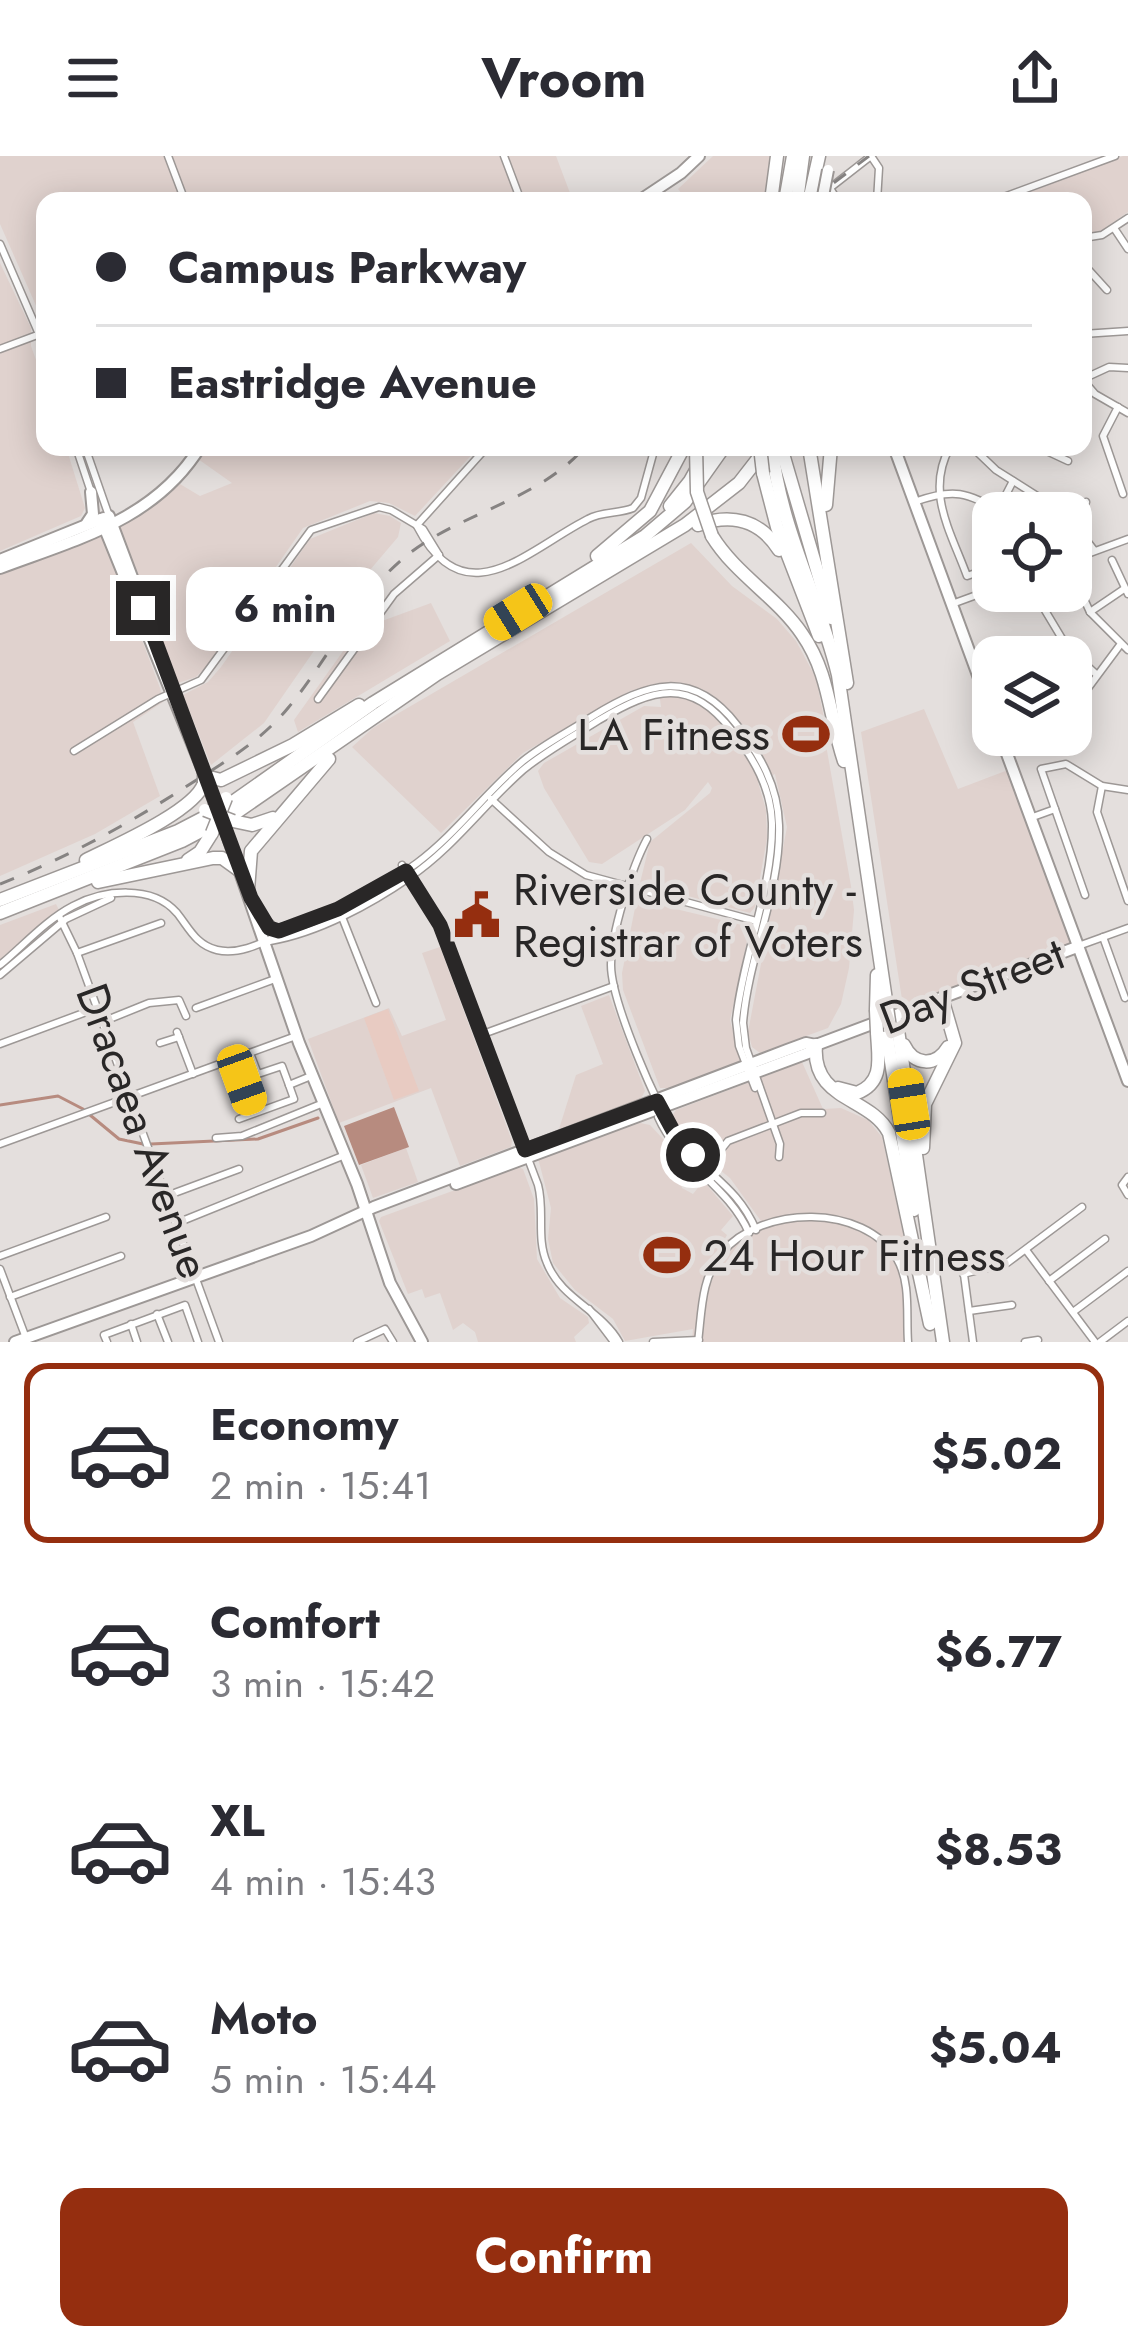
<!DOCTYPE html>
<meta charset="utf-8">
<style>
:root{--surface:#fff;--page:#f7f7f7;--text:#2b2b33;--muted:#7c7c81;--line:#e1e1e2;--accent:#952e0f}
body{margin:0;font-family:Jost,sans-serif;background:var(--page);color:var(--text);height:100vh;display:flex;flex-direction:column;font-size:45px;white-space:nowrap}
*{box-sizing:border-box;margin:0}
p{font-size:39px;color:var(--muted)}
.icon{flex:none;width:66px;height:66px;fill:none;stroke:currentColor;stroke-width:2;stroke-linecap:round;stroke-linejoin:round}
.map{position:relative;height:1186px;overflow:hidden}
.side{display:flex;flex-direction:column;background:var(--surface);flex:1}
.side>*{flex:none}
.banner{position:absolute;left:36px;top:36px;width:1056px;height:264px;border-radius:24px;box-shadow:0 6px 30px #0003;display:grid;align-content:center;height:264px;padding:0 60px;background:var(--surface)}
.controls{position:absolute;left:972px;top:336px;display:grid;gap:24px}
.controls a{display:grid;place-items:center;width:120px;height:120px;border-radius:24px;background:var(--surface);box-shadow:0 6px 30px #0003;font-size:60px}
.end{position:absolute;width:54px;height:54px;margin:-27px;border:15px solid #292727;background:#fff;box-shadow:0 0 0 6px #fff}
.from{border-radius:50%}
.bubble{position:absolute;height:84px;border-radius:24px;background:var(--surface);box-shadow:0 6px 30px #0003;font-size:39px;font-weight:700;line-height:84px;text-align:center}
.car{position:absolute;width:36px;height:72px;margin:-36px -18px;border-radius:15px;box-shadow:0 0 9px 3px #0007;background:linear-gradient(#f5c518 24%,#345 0 40%,#f5c518 0 76%,#345 0 86%,#f5c518 0)}
.banner b{display:flex;align-items:center;gap:42px;height:114px;font-size:45px}
.banner b+b{border-top:3px solid var(--line)}
.banner i{width:30px;height:30px;background:var(--text)}
ul{padding:21px 0 0;list-style:none}
li{display:flex;align-items:center;gap:36px;height:180px;margin:0 24px 18px;padding:0 36px;border:6px solid transparent;border-radius:24px}
li div{flex:1}
li b{display:block;font-size:45px}
li em{font-style:normal;font-weight:700}
li.on{border-color:var(--accent)}
li>.icon{width:108px;height:108px;stroke-width:1.5}
.button{display:flex;gap:24px;margin-top:auto;padding:24px 60px}
.button a{flex:1;height:138px;border-radius:24px;background:var(--accent);color:#fff;font-size:48px;font-weight:700;line-height:138px;text-align:center}
header{display:flex;justify-content:space-between;align-items:center;height:156px;padding:0 60px;background:var(--surface);font-size:54px;font-weight:700}
.map>svg:first-child{display:block}
.built{fill:#e0d2ce}
.green{fill:#e8cbc2}
.water{fill:#b78b7f}
.lines{fill:none;stroke-linecap:round;stroke-linejoin:round}
.stream{stroke:#b78b7f;stroke-width:3}
.minor-casing{stroke:#9d9896;stroke-width:9}
.major-casing{stroke:#9d9896;stroke-width:14}
.highway-casing{stroke:#9d9896;stroke-width:15}
.minor{stroke:#fff;stroke-width:6}
.major{stroke:#fff;stroke-width:10}
.highway{stroke:#fff;stroke-width:12}
.rail{stroke:#868382;stroke-width:3;stroke-dasharray:15 15;stroke-linecap:butt}
.major-bridge-casing{stroke:#9d9896;stroke-width:14;stroke-linecap:butt}
.highway-bridge-casing{stroke:#9d9896;stroke-width:15;stroke-linecap:butt}
.major-bridge{stroke:#fff;stroke-width:10}
.highway-bridge{stroke:#fff;stroke-width:12}
.route{stroke:#292727;stroke-width:15}
.labels{text-anchor:middle;dominant-baseline:central;stroke-width:9;stroke-linejoin:round;paint-order:stroke}
.poi-label{font-size:45px;fill:#292727;stroke:#e4dfdd;text-anchor:start}
.street-label{font-size:45px;fill:#292727;stroke:#e4dfdd}
</style>
<header><svg class="icon" aria-label="menu" viewBox="0 0 24 24"><path d="M4 6h16M4 12h16M4 18h16"/></svg>Vroom<svg class="icon" aria-label="share" viewBox="0 0 24 24"><path d="M12 15V3M7 8l5-5 5 5M5 13v7h14v-7"/></svg></header>
<div class="map">
<svg width="1128" height="1186" viewBox="0 0 1128 1186">
<rect width="100%" height="100%" fill="#e4dfdd"/>
<!-- built -->
<g class="built">
<polygon points="0,0 556,0 573,45 45,45 45,170 0,68"/>
<polygon points="713,0 774,0 766,45 688,45 678,33"/>
<polygon points="1123,0 1128,0 1128,56 1101,75 1083,78 1083,45 1007,45"/>
<polygon points="0,107 31,172 31,190 45,229 45,291 66,291 85,352 81,360 0,395"/>
<polygon points="205,291 479,291 415,360 389,347 370,345 303,372 207,510 196,521 178,527 120,371 180,328 200,340 232,327 198,303"/>
<polygon points="374,357 390,360 401,367 398,381 370,414 264,567 211,609 183,539 208,526 221,511 310,383"/>
<polygon points="98,379 103,381 160,532 163,546 133,566 160,640 95,678 0,720 0,416"/>
<polygon points="691,387 732,430 777,463 796,485 816,522 828,582 819,589 826,589 851,730 854,754 849,812 841,848 828,872 760,897 752,891 748,876 787,671 775,618 758,626 766,654 767,682 755,751 750,757 640,727 650,686 710,637 712,632 708,626 685,654 602,708 589,706 544,632 538,615 544,607 644,550 661,551 658,527 630,535 523,597 441,677 352,591 373,572"/>
<polygon points="431,447 450,485 298,576 294,564 371,456 382,465"/>
<polygon points="924,553 958,633 1008,614 1071,788 903,850 861,576"/>
<polygon points="643,745 750,771 730,864 740,905 737,910 669,932 660,932 623,834 622,817 636,747"/>
<polygon points="56,748 59,754 0,803 0,769"/>
<polygon points="440,791 512,985 511,991 460,1010 431,932 339,967 308,883 389,852 402,880 446,864 422,797"/>
<polygon points="609,839 645,935 640,944 559,973 576,919 603,908 581,850"/>
<polygon points="802,906 823,953 841,952 868,964 882,981 904,1081 894,1090 909,1127 912,1186 692,1186 693,1173 625,1185 613,1163 575,1134 553,1107 548,1083 551,1052 538,1002 640,967 650,969 665,985 682,1032 693,1038 701,1028 706,1028 733,1060 721,1074 727,1079 723,1086 761,1065 730,1022 695,994 672,960 676,954"/>
<polygon points="406,992 418,1026 373,1042 361,1009"/>
<polygon points="518,1011 523,1013 534,1043 537,1103 560,1142 588,1161 589,1167 574,1181 576,1186 478,1186 475,1176 463,1167 453,1174 440,1137 425,1142 422,1133 408,1138 379,1065 381,1061"/>
</g>
<!-- green -->
<polygon class="green" points="388,853 419,935 394,944 364,862"/>
<!-- water -->
<polygon class="water" points="394,951 409,991 359,1009 344,970"/>
<g class="lines">
<!-- stream -->
<g class="stream">
<polyline points="0,949 58,940 83,953"/>
<polyline points="90,959 119,983 143,988"/>
<polyline points="151,988 258,983 318,962"/>
</g>
<defs>
<g id="minor">
<polyline points="168,0 185,45"/>
<polyline points="504,0 521,45"/>
<polyline points="838,45 830,32 871,0 879,12 877,45"/>
<polyline points="993,45 1115,0"/>
<polyline points="1114,72 1128,93"/>
<polyline points="1083,82 1087,112 1107,134"/>
<polyline points="1083,82 1102,79 1128,62"/>
<polyline points="0,88 45,192"/>
<polyline points="1083,178 1128,175"/>
<polyline points="0,193 40,178"/>
<polyline points="1083,223 1109,211 1128,212"/>
<polyline points="1083,224 1095,238 1128,257"/>
<polyline points="1118,251 1103,280 1123,338"/>
<polyline points="76,291 92,339"/>
<polyline points="85,291 109,360"/>
<path d="M950,291C925,336 951,376 967,420L993,411"/>
<polyline points="972,291 996,314 1064,357"/>
<polyline points="1038,291 1068,305"/>
<path d="M914,346C956,331 966,337 1004,357"/>
<polyline points="998,354 1013,325"/>
<polyline points="1071,357 1086,346"/>
<polyline points="993,363 993,392"/>
<polyline points="1071,364 1094,394"/>
<polyline points="417,369 487,291"/>
<path d="M417,370C465,463 527,394 588,363C602,355 619,358 633,352L641,342L655,291"/>
<polyline points="1071,404 1128,383"/>
<polyline points="1112,404 1128,438"/>
<polyline points="1071,415 1090,456 1128,494"/>
<polyline points="1060,435 1045,440 1043,451 1067,491 1097,519"/>
<polyline points="952,448 993,433"/>
<polyline points="1090,456 1124,433"/>
<polyline points="318,543 394,438 439,399"/>
<polyline points="1071,555 1120,489"/>
<polyline points="74,595 158,543 201,524 311,374 379,351 391,354 423,373 439,399"/>
<polyline points="1102,630 1097,656 1128,745"/>
<polyline points="491,643 549,696 586,719 756,765"/>
<polyline points="1030,662 1055,653"/>
<path d="M647,683C632,711 611,777 611,809C611,845 657,952 678,982C704,1018 737,1029 756,1074"/>
<path d="M402,709L440,769L538,1029C545,1055 536,1082 547,1107C561,1143 601,1154 619,1186"/>
<polyline points="1085,739 1041,613 1066,608 1102,630 1128,634"/>
<polyline points="340,756 376,847"/>
<polyline points="59,760 77,797 219,1186"/>
<path d="M296,771C337,750 379,735 417,707C457,677 486,636 523,605C544,588 570,575 593,560C647,527 692,511 737,569C760,599 778,630 779,669C781,735 748,801 743,867L746,892L780,988L779,1001"/>
<polyline points="1103,781 1125,842"/>
<path d="M270,785C318,777 371,748 410,721C454,691 484,648 523,614C546,595 574,580 599,564C654,532 690,520 733,576C754,603 771,632 772,667C773,733 743,798 736,864L739,890L755,932"/>
<polyline points="1081,789 1128,772"/>
<polyline points="77,797 161,767"/>
<path d="M0,809C23,790 46,764 73,750C103,734 152,728 177,757C189,772 196,789 217,794C238,799 260,788 279,779"/>
<polyline points="0,819 66,763 111,742"/>
<polyline points="196,852 275,823"/>
<polyline points="102,866 149,847 179,844 186,860"/>
<polyline points="177,876 193,918"/>
<polyline points="483,878 614,830"/>
<polyline points="160,887 179,881"/>
<polyline points="0,888 97,852"/>
<polyline points="250,897 258,918 282,910 289,929 311,920"/>
<path d="M660,954L658,961C679,1009 728,1029 749,1077"/>
<polyline points="254,957 242,924 258,918"/>
<polyline points="239,963 294,943 289,929"/>
<polyline points="216,982 242,980 321,948"/>
<polyline points="0,988 296,880"/>
<polyline points="706,1012 728,985 801,957 822,957"/>
<polyline points="1128,1021 1122,1029 1128,1039"/>
<polyline points="169,1039 239,1013"/>
<polyline points="177,1067 345,999"/>
<polyline points="1026,1094 1095,1186"/>
<polyline points="961,1096 973,1186"/>
<polyline points="0,1100 106,1061"/>
<polyline points="0,1113 26,1182"/>
<polyline points="963,1118 1007,1107 1082,1051"/>
<polyline points="1049,1125 1105,1083"/>
<polyline points="10,1141 121,1100"/>
<polyline points="589,1153 614,1186"/>
<polyline points="969,1155 1012,1149"/>
<polyline points="1073,1156 1128,1115"/>
<polyline points="157,1158 168,1186"/>
<polyline points="131,1168 137,1186"/>
<polyline points="107,1186 104,1179 185,1149 198,1186"/>
<polyline points="357,1186 385,1173 393,1186"/>
<polyline points="653,1186 699,1184"/>
<path d="M698,1186C702,1154 701,1122 722,1097C761,1049 864,1047 897,1103C911,1127 906,1159 908,1186"/>
<polyline points="1025,1186 1038,1184"/>
<polyline points="1100,1186 1128,1165"/>
</g>
<g id="major">
<polyline points="639,45 681,17 699,0"/>
<polyline points="894,291 993,560"/>
<polyline points="109,360 147,461"/>
<polyline points="101,363 204,617"/>
<polyline points="87,367 93,358 91,336"/>
<polyline points="0,404 104,362"/>
<path d="M0,412C77,383 155,364 200,291"/>
<polyline points="1000,579 1128,925"/>
<polyline points="205,620 215,648"/>
<polyline points="224,670 299,887 357,1028 390,1127 422,1186"/>
<polyline points="265,766 275,775 297,770"/>
<polyline points="456,1028 808,897 816,889"/>
<polyline points="15,1186 311,1080 374,1051 787,894 806,887 816,889 1077,791"/>
</g>
<g id="highway">
<polyline points="771,45 777,0"/>
<polyline points="785,45 793,0"/>
<polyline points="797,45 803,0"/>
<polyline points="809,45 819,0"/>
<path d="M772,291C780,372 819,441 838,519L887,851"/>
<polyline points="781,291 831,462"/>
<polyline points="809,291 847,527"/>
<polyline points="763,317 777,371 819,480"/>
<polyline points="826,349 831,291"/>
<polyline points="670,350 690,325 709,291"/>
<path d="M698,369C731,357 760,364 779,394"/>
<path d="M712,380C736,419 777,441 802,478C830,518 829,561 844,605"/>
<polyline points="597,400 650,355 684,291"/>
<polyline points="205,620 221,624 293,589 359,549"/>
<polyline points="233,665 252,669 273,662"/>
<path d="M86,704C114,690 195,655 204,627"/>
<polyline points="188,704 200,696 212,677"/>
<polyline points="98,726 213,702 222,702 240,715"/>
<polyline points="248,734 251,695 329,603"/>
<polyline points="0,744 178,675 230,648 373,547 645,380 685,346 724,291"/>
<polyline points="0,757 182,685 237,656 437,518 685,369 739,327 767,291"/>
<polyline points="876,854 877,819"/>
<polyline points="897,867 943,1186"/>
<polyline points="886,873 914,1054"/>
<path d="M816,889C811,945 870,940 889,977L930,1168"/>
<path d="M904,889C914,910 936,911 948,891"/>
<path d="M838,932L857,937C885,926 878,901 877,876"/>
<polyline points="923,992 925,948 955,887 944,849 938,844"/>
</g>
</defs>
<!-- minor casing -->
<use href="#minor" class="minor-casing"/>
<!-- major casing -->
<use href="#major" class="major-casing"/>
<!-- highway casing -->
<use href="#highway" class="highway-casing"/>
<!-- minor -->
<use href="#minor" class="minor"/>
<!-- major -->
<use href="#major" class="major"/>
<!-- highway -->
<use href="#highway" class="highway"/>
<!-- rail -->
<g class="rail">
<polyline points="810,45 869,0"/>
<path d="M0,728C66,702 127,669 187,630C223,607 260,586 288,552C329,503 355,442 406,400C461,356 538,345 585,291"/>
</g>
<defs>
<g id="major-bridge">
<polyline points="822,45 828,14"/>
<polyline points="215,648 224,670"/>
</g>
<g id="highway-bridge">
<polyline points="696,291 697,336 712,380"/>
<polyline points="760,291 763,317"/>
<polyline points="204,627 204,617"/>
<polyline points="205,654 233,665"/>
<polyline points="212,677 226,642"/>
<polyline points="887,851 890,872"/>
<polyline points="876,854 877,876"/>
</g>
</defs>
<!-- major-bridge casing -->
<use href="#major-bridge" class="major-bridge-casing"/>
<!-- highway-bridge casing -->
<use href="#highway-bridge" class="highway-bridge-casing"/>
<!-- major-bridge -->
<use href="#major-bridge" class="major-bridge"/>
<!-- highway-bridge -->
<use href="#highway-bridge" class="highway-bridge"/>
</g>
<g class="lines">
<!-- route -->
<polyline class="route" points="143,452 251,742 269,772 279,775 338,753 406,715 440,769 525,994 657,945 676,980 693,999"/>
</g>
<!-- icons -->
<defs>
<symbol id="stadium-bare" viewBox="-9 -9 18 18"><path d="M0-5a6.5 5 0 1 0 0 10a6.5 5 0 1 0 0-10ZM-3.5-1.8h7v3.6h-7Z" fill="#952e0f" stroke="#e4dfdd" stroke-width="2.5" paint-order="stroke"/></symbol>
<symbol id="civic-bare" viewBox="-9 -9 18 18"><path d="M-.6-6.5H3V-4.5H.6V-3L4-1V1h2V6H-6V1h2V-1L-.6-3ZM-1.2 2.5V6h2.4V2.5Z" fill="#952e0f" stroke="#e4dfdd" stroke-width="2.5" paint-order="stroke"/></symbol>
</defs>
<g fill-rule="evenodd">
<use href="#stadium-bare" x="773" y="545" width="66" height="66"/>
<use href="#civic-bare" x="444" y="726" width="66" height="66"/>
<use href="#stadium-bare" x="634" y="1066" width="66" height="66"/>
</g>
<g class="labels">
<!-- poi labels -->
<g class="poi-label">
<text x="770" y="578" text-anchor="end">LA Fitness</text>
<text x="513" y="733">Riverside County -<tspan x="513" dy="52">Registrar of Voters</tspan></text>
<text x="703" y="1099">24 Hour Fitness</text>
</g>
<!-- street labels -->
<g class="street-label">
<text transform="translate(972 830) rotate(-21)">Day Street</text>
<text transform="translate(143 975) rotate(70)">Dracaea Avenue</text>
</g>
</g>
</svg>
<div class="controls">
<a><svg class="icon" aria-label="locate" viewBox="0 0 24 24"><circle cx="12" cy="12" r="6"/><path d="M12 2v4M12 18v4M2 12h4M18 12h4"/></svg></a>
<a><svg class="icon" aria-label="layers" viewBox="0 0 24 24"><path d="M12 4l9 5-9 5-9-5zM3 14l9 5 9-5"/></svg></a>
</div>
<i class="end from" style="left:693px;top:999px"></i>
<i class="end" style="left:143px;top:452px"></i>
<div class="bubble" style="left:186px;top:411px;width:198px">6 min</div>
<i class="car" style="left:518px;top:456px;rotate:238deg"></i>
<i class="car" style="left:242px;top:924px;rotate:160deg"></i>
<i class="car" style="left:909px;top:948px;rotate:351deg"></i>
<div class="banner">
<b><i class="from"></i>Campus Parkway</b>
<b><i></i>Eastridge Avenue</b>
</div>
</div>
<section class="side">
<ul>
<li class="on"><svg class="icon" aria-label="car" viewBox="0 0 24 24"><path d="M5 17H2v-5l4-1 3-4h7l3 4 3 1v5h-3M9 17h6M6 11h13"/><circle cx="7" cy="17" r="2"/><circle cx="17" cy="17" r="2"/></svg><div><b>Economy</b><p>2 min · 15:41</p></div><em>$5.02</em></li>
<li><svg class="icon" aria-label="car" viewBox="0 0 24 24"><path d="M5 17H2v-5l4-1 3-4h7l3 4 3 1v5h-3M9 17h6M6 11h13"/><circle cx="7" cy="17" r="2"/><circle cx="17" cy="17" r="2"/></svg><div><b>Comfort</b><p>3 min · 15:42</p></div><em>$6.77</em></li>
<li><svg class="icon" aria-label="car" viewBox="0 0 24 24"><path d="M5 17H2v-5l4-1 3-4h7l3 4 3 1v5h-3M9 17h6M6 11h13"/><circle cx="7" cy="17" r="2"/><circle cx="17" cy="17" r="2"/></svg><div><b>XL</b><p>4 min · 15:43</p></div><em>$8.53</em></li>
<li><svg class="icon" aria-label="car" viewBox="0 0 24 24"><path d="M5 17H2v-5l4-1 3-4h7l3 4 3 1v5h-3M9 17h6M6 11h13"/><circle cx="7" cy="17" r="2"/><circle cx="17" cy="17" r="2"/></svg><div><b>Moto</b><p>5 min · 15:44</p></div><em>$5.04</em></li>
</ul>
<div class="button"><a>Confirm</a></div>
</section>
